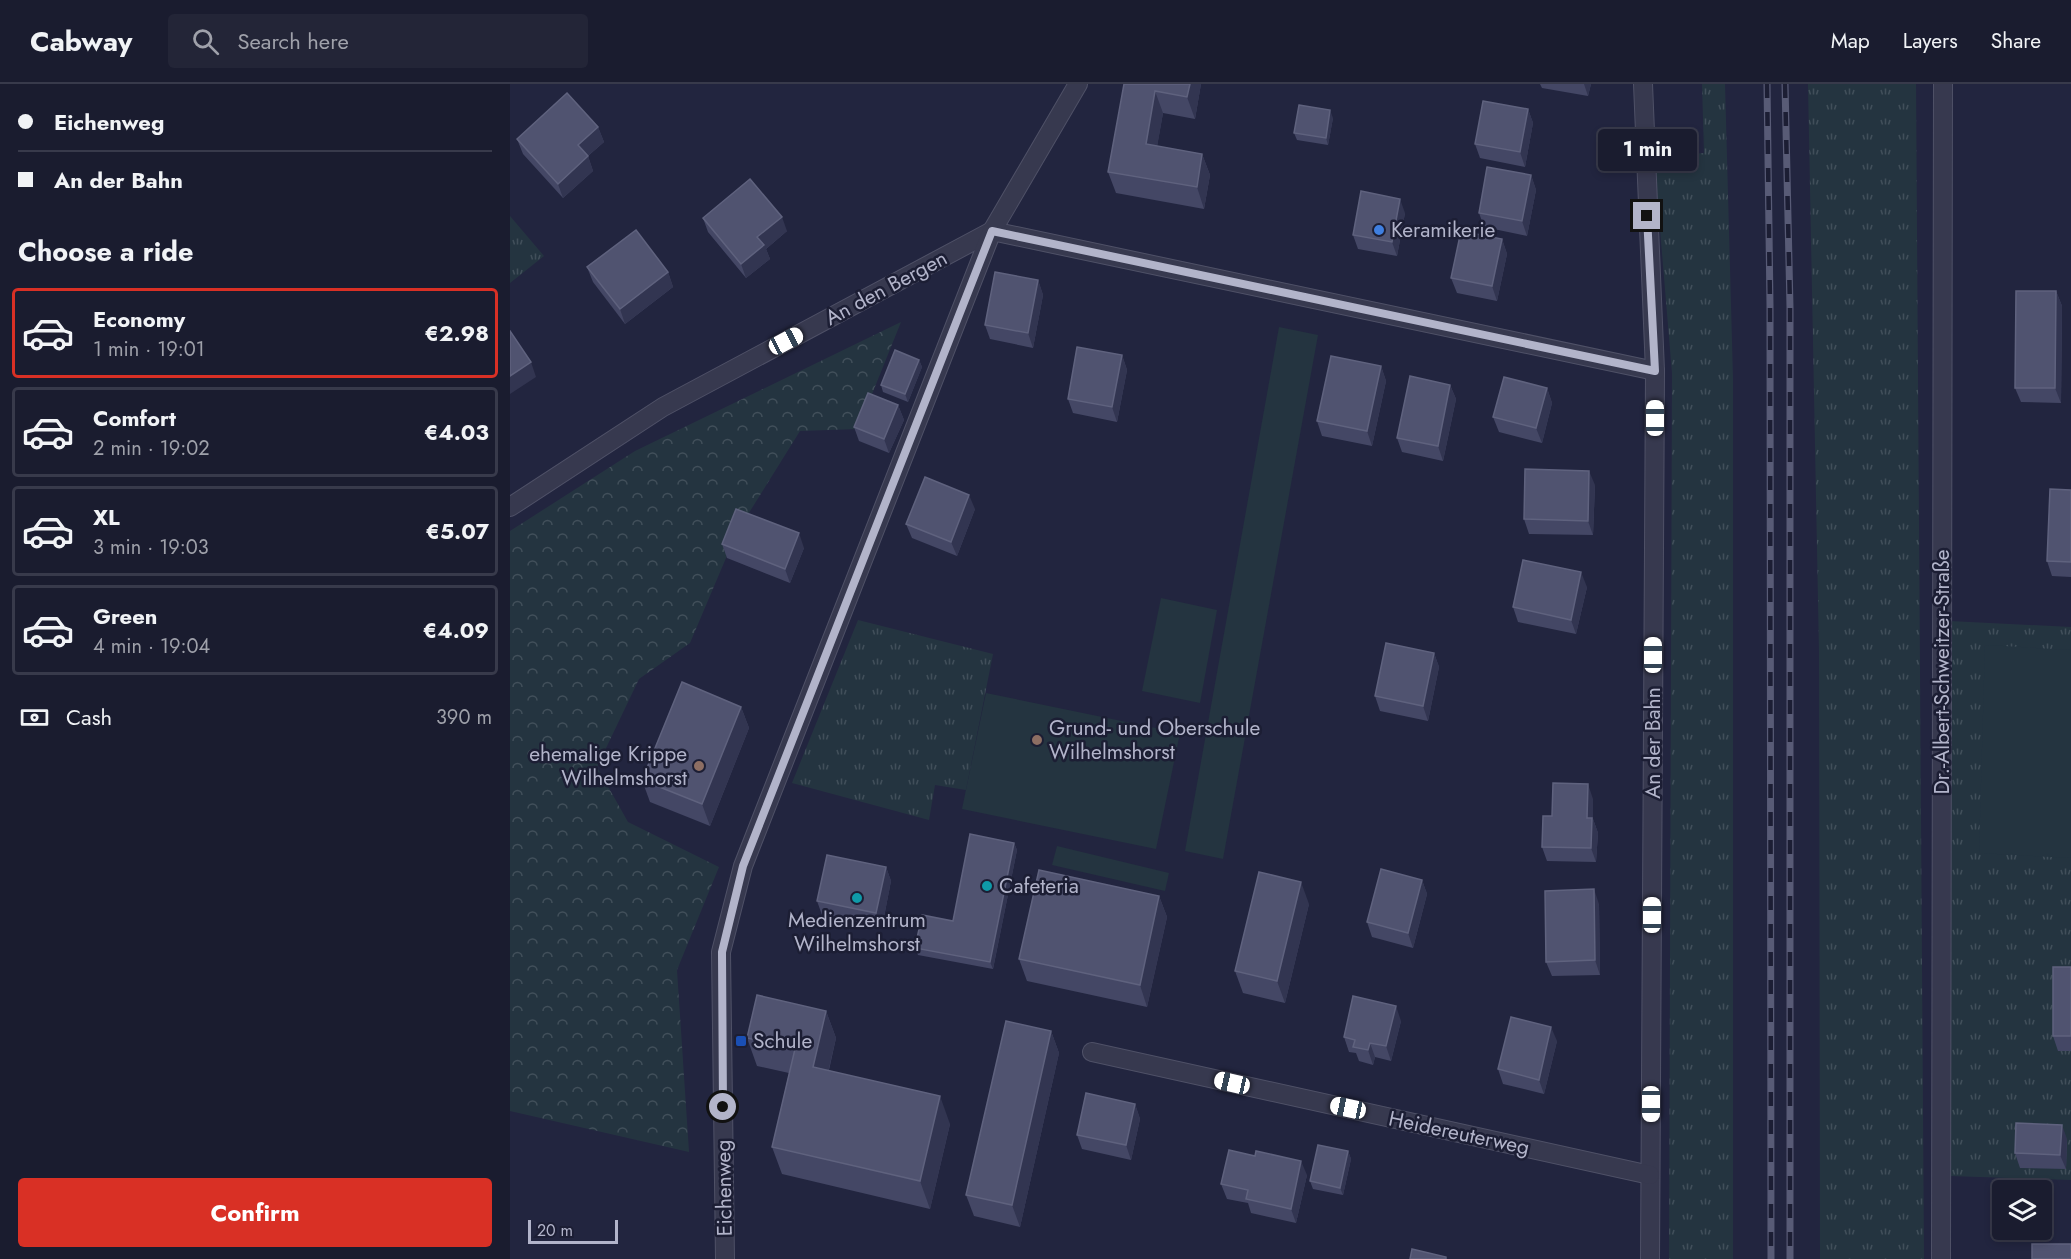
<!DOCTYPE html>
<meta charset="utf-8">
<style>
:root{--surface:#1a1c2f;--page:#232537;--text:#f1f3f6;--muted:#9fa1aa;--line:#383a4b;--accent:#d93025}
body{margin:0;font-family:Jost,sans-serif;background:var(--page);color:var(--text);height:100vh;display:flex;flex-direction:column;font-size:22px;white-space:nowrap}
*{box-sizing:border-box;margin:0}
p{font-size:20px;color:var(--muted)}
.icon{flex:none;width:33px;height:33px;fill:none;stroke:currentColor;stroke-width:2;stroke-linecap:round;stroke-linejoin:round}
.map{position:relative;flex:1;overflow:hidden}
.drawer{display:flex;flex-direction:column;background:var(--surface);width:510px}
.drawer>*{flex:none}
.hud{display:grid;align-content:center;height:132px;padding:0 18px;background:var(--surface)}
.controls{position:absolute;left:1482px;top:1096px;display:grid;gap:12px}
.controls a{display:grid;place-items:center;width:60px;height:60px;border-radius:6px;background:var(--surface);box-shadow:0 3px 9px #0003,0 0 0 2px var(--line);font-size:30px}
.scale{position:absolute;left:18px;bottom:15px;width:90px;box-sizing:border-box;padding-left:6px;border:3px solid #b2b4ca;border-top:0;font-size:16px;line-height:21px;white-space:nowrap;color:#b2b4ca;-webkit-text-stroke:4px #1c1e34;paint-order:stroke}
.end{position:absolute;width:27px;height:27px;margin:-14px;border:8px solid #b2b4ca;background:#111;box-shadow:0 0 0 3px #111}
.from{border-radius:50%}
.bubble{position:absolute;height:42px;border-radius:6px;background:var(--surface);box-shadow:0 3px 9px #0003,0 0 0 2px var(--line);font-size:20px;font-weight:700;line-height:42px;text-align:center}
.car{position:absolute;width:18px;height:36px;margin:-18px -9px;border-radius:8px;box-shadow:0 0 4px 2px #0007;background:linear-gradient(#fff 24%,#345 0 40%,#fff 0 76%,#345 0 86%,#fff 0)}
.hud b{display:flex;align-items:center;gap:21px;height:57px;font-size:22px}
.hud b+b{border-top:2px solid var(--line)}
.hud i{width:15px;height:15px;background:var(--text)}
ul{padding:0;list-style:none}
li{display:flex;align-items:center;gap:18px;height:90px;margin:0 12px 9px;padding:0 6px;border:3px solid var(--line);border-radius:6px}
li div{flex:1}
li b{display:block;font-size:22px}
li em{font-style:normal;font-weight:700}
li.active{border-color:var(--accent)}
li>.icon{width:54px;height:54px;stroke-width:1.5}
h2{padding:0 18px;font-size:27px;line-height:72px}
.pay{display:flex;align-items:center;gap:15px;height:66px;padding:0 18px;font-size:22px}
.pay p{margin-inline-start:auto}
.action{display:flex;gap:12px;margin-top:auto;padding:12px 18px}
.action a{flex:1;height:69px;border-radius:6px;background:var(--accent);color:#fff;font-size:24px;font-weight:700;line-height:69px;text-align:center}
header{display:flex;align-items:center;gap:36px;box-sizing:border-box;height:84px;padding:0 30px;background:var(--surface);border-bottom:2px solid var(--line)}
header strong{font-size:28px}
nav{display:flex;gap:33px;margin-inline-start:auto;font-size:21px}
.search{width:420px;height:54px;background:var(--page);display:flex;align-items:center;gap:15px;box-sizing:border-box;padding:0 21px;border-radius:6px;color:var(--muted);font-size:22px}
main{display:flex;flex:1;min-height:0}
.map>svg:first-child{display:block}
.grass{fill:url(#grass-tufts)}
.forest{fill:url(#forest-crowns)}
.garden{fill:#243440}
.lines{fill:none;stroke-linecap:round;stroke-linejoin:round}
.minor-casing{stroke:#4f5167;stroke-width:20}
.minor{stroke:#37394f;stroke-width:18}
.rail-casing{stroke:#585b76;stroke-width:7}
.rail{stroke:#1c1e34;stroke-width:4.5;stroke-dasharray:14;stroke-linecap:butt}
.wall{fill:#444765}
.shaded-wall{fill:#323551}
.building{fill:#505370;stroke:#5f627e;stroke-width:1.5}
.route{stroke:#b2b4ca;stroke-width:8}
.shop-dot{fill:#3f7fe0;stroke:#1c1e34;stroke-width:2}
.education-dot{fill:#8d6e63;stroke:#1c1e34;stroke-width:2}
.culture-dot{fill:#0f9aa8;stroke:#1c1e34;stroke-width:2}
.transit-dot{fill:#1a4fb4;stroke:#1c1e34;stroke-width:2}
.labels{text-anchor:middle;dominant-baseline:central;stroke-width:5;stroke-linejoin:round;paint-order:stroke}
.poi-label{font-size:21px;fill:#b2b4ca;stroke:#1c1e34;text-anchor:start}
.street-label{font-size:21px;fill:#b2b4ca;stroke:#1c1e34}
</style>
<header>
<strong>Cabway</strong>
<div class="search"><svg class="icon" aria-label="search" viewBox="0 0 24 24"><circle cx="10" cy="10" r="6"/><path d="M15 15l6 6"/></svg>Search here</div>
<nav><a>Map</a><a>Layers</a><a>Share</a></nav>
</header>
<main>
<section class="drawer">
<div class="hud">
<b><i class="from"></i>Eichenweg</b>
<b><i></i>An der Bahn</b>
</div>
<h2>Choose a ride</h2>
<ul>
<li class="active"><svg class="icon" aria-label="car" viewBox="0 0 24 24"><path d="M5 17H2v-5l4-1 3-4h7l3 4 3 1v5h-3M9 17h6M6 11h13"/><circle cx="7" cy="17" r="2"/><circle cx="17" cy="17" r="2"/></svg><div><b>Economy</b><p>1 min · 19:01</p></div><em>€2.98</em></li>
<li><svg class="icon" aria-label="car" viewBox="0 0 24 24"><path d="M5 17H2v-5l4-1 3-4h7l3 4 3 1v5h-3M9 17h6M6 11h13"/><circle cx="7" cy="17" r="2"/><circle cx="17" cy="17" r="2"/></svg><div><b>Comfort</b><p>2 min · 19:02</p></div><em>€4.03</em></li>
<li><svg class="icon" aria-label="car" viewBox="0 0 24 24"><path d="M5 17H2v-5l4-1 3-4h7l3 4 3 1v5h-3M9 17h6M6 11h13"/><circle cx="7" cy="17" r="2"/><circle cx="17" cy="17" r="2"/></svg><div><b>XL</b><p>3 min · 19:03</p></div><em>€5.07</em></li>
<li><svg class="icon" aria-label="car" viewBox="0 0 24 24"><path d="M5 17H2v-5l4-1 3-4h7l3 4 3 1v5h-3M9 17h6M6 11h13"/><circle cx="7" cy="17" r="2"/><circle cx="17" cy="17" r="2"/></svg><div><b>Green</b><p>4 min · 19:04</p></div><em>€4.09</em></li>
</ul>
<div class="pay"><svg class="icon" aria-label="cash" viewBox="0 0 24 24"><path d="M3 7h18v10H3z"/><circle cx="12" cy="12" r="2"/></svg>Cash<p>390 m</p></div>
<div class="action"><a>Confirm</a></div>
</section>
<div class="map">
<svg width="1561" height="1175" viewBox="0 0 1561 1175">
<defs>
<pattern id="grass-tufts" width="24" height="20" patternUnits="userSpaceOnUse" patternTransform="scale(1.5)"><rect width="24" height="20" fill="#243440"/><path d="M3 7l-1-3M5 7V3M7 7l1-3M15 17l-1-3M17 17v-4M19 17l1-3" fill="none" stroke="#414f5a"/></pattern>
<pattern id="forest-crowns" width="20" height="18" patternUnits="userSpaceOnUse" patternTransform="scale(1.5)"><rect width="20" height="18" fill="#243440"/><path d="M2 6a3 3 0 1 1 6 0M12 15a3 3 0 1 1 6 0" fill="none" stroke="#414f5a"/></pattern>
</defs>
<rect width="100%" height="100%" fill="#22253f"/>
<!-- grass -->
<g class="grass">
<polygon points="1192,0 1215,0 1223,295 1223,1175 1159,1175 1162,289 1144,73 1194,69"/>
<polygon points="1298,0 1406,0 1414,1175 1310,1175 1309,567"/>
<polygon points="0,132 34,172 0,199"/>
<polygon points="348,536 483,570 456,706 425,701 419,736 282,699"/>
<polygon points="1439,537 1561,543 1561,1096 1440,1092"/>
</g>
<!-- forest -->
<polygon class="forest" points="391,238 348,345 290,347 227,448 180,559 129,595 87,683 118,738 209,783 167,886 179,1068 0,1027 0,447 125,367"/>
<!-- garden -->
<g class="garden">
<polygon points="769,243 808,251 713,775 675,767"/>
<polygon points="651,514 707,526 690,619 632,607"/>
<polygon points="1475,561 1561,566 1561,774 1469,769"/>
<polygon points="476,609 670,649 646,765 452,725"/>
<polygon points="547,762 659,789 655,807 542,781"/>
</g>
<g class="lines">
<defs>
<g id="minor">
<polyline points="1133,0 1145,287 1140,1175"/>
<polyline points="482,147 1145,287"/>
<polyline points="0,423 153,323 482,147"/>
<polyline points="582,968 1140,1091"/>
<polyline points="215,1175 211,868 233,782 482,147 568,0"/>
<polyline points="1431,1175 1433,0"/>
</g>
</defs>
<!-- minor casing -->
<use href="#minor" class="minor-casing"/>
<!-- minor -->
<use href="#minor" class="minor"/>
<defs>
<g id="rail">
<polyline points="1257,0 1260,221 1261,1175"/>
<polyline points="1275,0 1280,223 1280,1175"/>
</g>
</defs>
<!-- rail casing -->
<use href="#rail" class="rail-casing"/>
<!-- rail -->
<use href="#rail" class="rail"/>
</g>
<!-- wall -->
<g class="wall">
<polygon points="614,0 691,0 685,35 653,29 647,62 692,70 700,91 694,125 606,109 598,88"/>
<polygon points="1030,0 1081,0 1078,12 1032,4"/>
<polygon points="1018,25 1023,39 1015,83 970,74 965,60"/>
<polygon points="823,34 818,61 787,56 784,49"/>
<polygon points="88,43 94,58 78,72 83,87 53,114 13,70 7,55"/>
<polygon points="1021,91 1026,106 1017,152 974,143 969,129"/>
<polygon points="895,129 887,172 848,165 843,151"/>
<polygon points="193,134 277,147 256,165 260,175 236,194 198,148"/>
<polygon points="992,155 997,170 987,217 947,209 941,194"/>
<polygon points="77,183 158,188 163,203 115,240 83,198"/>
<polygon points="528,196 533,211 523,264 480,255 475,241"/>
<polygon points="1546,207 1552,222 1551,319 1511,318 1505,304"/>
<polygon points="612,271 617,286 607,338 563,329 558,315"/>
<polygon points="409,276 412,283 398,318 373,308 371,301"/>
<polygon points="871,282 876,297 862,362 812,352 807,337"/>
<polygon points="940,301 946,315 933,377 892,368 887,354"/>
<polygon points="1037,304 1042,319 1032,359 989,348 983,333"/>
<polygon points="388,321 394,336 379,369 349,357 344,343"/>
<polygon points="1085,401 1083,451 1019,450 1014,435"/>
<polygon points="1561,406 1561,493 1542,492 1537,477"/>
<polygon points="465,425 447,472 402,454 396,440"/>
<polygon points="212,460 294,464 280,499 217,474"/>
<polygon points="1077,503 1066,550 1008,538 1003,523"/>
<polygon points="924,569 929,583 918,637 870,627 865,612"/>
<polygon points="231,623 239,644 200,742 140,718 132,696"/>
<polygon points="1083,715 1083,735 1088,749 1086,778 1037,777 1032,763 1042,732"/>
<polygon points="504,759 507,766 483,885 408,871 405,864 443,837"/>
<polygon points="376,783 381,797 372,843 312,831 307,817"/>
<polygon points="912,796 917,810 903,864 862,853 857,838"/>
<polygon points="649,812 657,833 637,923 517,897 509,875"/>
<polygon points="799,820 775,919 733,909 725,887"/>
<polygon points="1089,820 1090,891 1042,892 1036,878"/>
<polygon points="1561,883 1561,967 1548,967 1543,952"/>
<polygon points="316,927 326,954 319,986 440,1040 420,1125 272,1090 262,1063 279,989 247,982 237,954"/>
<polygon points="891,937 881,977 865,973 863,981 849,977 846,969 839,968 834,953"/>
<polygon points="541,947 549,969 510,1143 464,1132 456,1111"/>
<polygon points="1047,957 1034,1010 993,1000 988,985"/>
<polygon points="625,1020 630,1035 621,1076 572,1065 567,1051"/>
<polygon points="1557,1055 1556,1085 1510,1084 1505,1069"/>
<polygon points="838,1067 841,1075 833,1111 803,1105 800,1097"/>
<polygon points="797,1091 786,1139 741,1129 738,1119 717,1115 711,1100"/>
</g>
<!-- shaded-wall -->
<g class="shaded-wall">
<polygon points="680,0 691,0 685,35 677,13"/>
<polygon points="1074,0 1081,0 1078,12"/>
<polygon points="645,7 653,29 644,81 636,60"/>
<polygon points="1018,25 1023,39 1015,83 1010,68"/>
<polygon points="820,26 823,34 818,61 816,54"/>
<polygon points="88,43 94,58 73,76 68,61"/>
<polygon points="692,70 700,91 694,125 687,103"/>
<polygon points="78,72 83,87 53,114 48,100"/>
<polygon points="1021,91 1026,106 1017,152 1012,137"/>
<polygon points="890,115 895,129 887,172 882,158"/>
<polygon points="272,133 277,147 256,165 260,175 236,194 231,180 247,153"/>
<polygon points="992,155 997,170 987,217 982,202"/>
<polygon points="158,188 163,203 115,240 110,225"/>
<polygon points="528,196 533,211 523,264 518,249"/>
<polygon points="1546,207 1552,222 1551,319 1545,304"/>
<polygon points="612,271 617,286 607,338 602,323"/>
<polygon points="409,276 412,283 398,318 395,310"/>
<polygon points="21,278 26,293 0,310 0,292"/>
<polygon points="871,282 876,297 862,362 857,347"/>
<polygon points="940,301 946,315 933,377 928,362"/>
<polygon points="1037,304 1042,319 1032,359 1026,344"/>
<polygon points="388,321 394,336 379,369 374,355"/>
<polygon points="1079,387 1085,401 1083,451 1078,437"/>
<polygon points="459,411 465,425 447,472 441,458"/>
<polygon points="289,449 294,464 280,499 275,485"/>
<polygon points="1071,488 1077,503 1066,550 1061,536"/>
<polygon points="924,569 929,583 918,637 913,622"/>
<polygon points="231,623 239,644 200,742 192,720"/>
<polygon points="1078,700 1083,715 1083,735 1088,749 1086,778 1081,764 1077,734"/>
<polygon points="504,759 507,766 483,885 480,878"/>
<polygon points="376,783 381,797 372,843 366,829"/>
<polygon points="912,796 917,810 903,864 898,849"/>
<polygon points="791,798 799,820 775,919 767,897"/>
<polygon points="1084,805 1089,820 1090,891 1085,876"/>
<polygon points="649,812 657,833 637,923 630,901"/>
<polygon points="886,922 891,937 881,977 876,962"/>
<polygon points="316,927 326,954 313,1010 303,983"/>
<polygon points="1041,943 1047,957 1034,1010 1029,996"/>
<polygon points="541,947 549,969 510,1143 502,1121"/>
<polygon points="860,959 865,973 863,981 858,966"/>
<polygon points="430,1012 440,1040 420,1125 410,1097"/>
<polygon points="625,1020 630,1035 621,1076 616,1061"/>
<polygon points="1552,1041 1557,1055 1556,1085 1550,1071"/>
<polygon points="838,1067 841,1075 833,1111 830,1104"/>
<polygon points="791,1077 797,1091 786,1139 781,1125"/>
</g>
<!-- building -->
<g class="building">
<polygon points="614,0 680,0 677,13 645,7 636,60 692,70 687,103 598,88"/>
<polygon points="57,9 88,43 68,61 78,72 48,100 7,55"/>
<polygon points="973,17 1018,25 1010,68 965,60"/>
<polygon points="789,21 820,26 816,54 784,49"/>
<polygon points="977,83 1021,91 1012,137 969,129"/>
<polygon points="240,95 272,133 247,153 254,161 231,180 193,134"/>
<polygon points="851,107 890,115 882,158 843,151"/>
<polygon points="126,146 158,188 110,225 77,183"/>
<polygon points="951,147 992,155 982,202 941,194"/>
<polygon points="485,188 528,196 518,249 475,241"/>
<polygon points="1506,207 1546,207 1545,304 1505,304"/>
<polygon points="0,247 21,278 0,292"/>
<polygon points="567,263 612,271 602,323 558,315"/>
<polygon points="385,266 409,276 395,310 371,301"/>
<polygon points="821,272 871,282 857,347 807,337"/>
<polygon points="900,292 940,301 928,362 887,354"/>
<polygon points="994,293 1037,304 1026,344 983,333"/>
<polygon points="358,309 388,321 374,355 344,343"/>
<polygon points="1015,385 1079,387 1078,437 1014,435"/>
<polygon points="415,393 459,411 441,458 396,440"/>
<polygon points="1540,405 1561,406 1561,478 1537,477"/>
<polygon points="226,425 289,449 275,485 212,460"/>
<polygon points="1013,476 1071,488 1061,536 1003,523"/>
<polygon points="876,559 924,569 913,622 865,612"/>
<polygon points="172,598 231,623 192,720 132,696"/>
<polygon points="1043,699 1078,700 1077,734 1082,734 1081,764 1032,763 1033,732 1042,732"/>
<polygon points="460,750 504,759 480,878 405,864 412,831 443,837"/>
<polygon points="317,771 376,783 366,829 307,817"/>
<polygon points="871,785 912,796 898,849 857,838"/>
<polygon points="529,786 649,812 630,901 509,875"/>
<polygon points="749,788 791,798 767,897 725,887"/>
<polygon points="1084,805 1085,876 1036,878 1035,807"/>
<rect x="1543" y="883" width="18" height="69"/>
<polygon points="247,911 316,927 303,983 430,1012 410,1097 262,1063 285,965 237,954"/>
<polygon points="843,912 886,922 876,962 860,959 858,966 843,963 845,956 834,953"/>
<polygon points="1001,933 1041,943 1029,996 988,985"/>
<polygon points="496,937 541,947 502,1121 456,1111"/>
<polygon points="576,1009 625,1020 616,1061 567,1051"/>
<polygon points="1506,1039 1552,1041 1550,1071 1505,1069"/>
<polygon points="808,1061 838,1067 830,1104 800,1097"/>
<polygon points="719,1066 745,1072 746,1067 791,1077 781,1125 736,1115 738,1106 711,1100"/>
<rect x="1522" y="1160" width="39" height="15"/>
<polygon points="902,1165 936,1173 936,1175 900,1175"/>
</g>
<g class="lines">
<!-- route -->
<polyline class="route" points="213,1023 212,868 233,782 482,147 1145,287 1137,132"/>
</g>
<!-- markers -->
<circle class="shop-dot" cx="869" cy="146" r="6"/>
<g class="education-dot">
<circle cx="527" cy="656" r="6"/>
<circle cx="189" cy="682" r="6"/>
</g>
<g class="culture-dot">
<circle cx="477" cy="802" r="6"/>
<circle cx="347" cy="814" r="6"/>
</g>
<rect class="transit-dot" x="225" y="951" width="12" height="12" rx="3"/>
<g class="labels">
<!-- poi labels -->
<g class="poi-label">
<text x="881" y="146">Keramikerie</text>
<text x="539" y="644">Grund- und Oberschule<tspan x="539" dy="24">Wilhelmshorst</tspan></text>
<text x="177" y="670" text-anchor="end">ehemalige Krippe<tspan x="177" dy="24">Wilhelmshorst</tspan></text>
<text x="489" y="802">Cafeteria</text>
<text x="347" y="836" text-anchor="middle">Medienzentrum<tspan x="347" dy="24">Wilhelmshorst</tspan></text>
<text x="243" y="957">Schule</text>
</g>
<!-- street labels -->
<g class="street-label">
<text transform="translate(376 204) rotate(-28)">An den Bergen</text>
<text transform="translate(1432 588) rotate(-90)">Dr.-Albert-Schweitzer-Straße</text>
<text transform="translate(1143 659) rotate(-90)">An der Bahn</text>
<text transform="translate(949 1049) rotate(12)">Heidereuterweg</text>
<text transform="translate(214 1104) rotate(-91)">Eichenweg</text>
</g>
</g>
</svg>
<div class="controls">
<a><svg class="icon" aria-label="layers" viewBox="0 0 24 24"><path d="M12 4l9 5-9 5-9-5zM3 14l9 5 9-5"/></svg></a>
</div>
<div class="scale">20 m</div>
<i class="end from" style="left:213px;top:1023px"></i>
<i class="end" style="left:1137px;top:132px"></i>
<div class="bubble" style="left:1088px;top:45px;width:99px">1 min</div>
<i class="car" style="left:276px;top:257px;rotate:62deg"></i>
<i class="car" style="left:1145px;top:334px;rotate:0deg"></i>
<i class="car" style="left:1143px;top:571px;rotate:0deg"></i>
<i class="car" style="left:1142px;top:831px;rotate:0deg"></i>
<i class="car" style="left:722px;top:999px;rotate:283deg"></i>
<i class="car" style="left:1141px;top:1020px;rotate:180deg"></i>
<i class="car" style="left:838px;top:1024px;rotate:282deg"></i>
</div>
</main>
